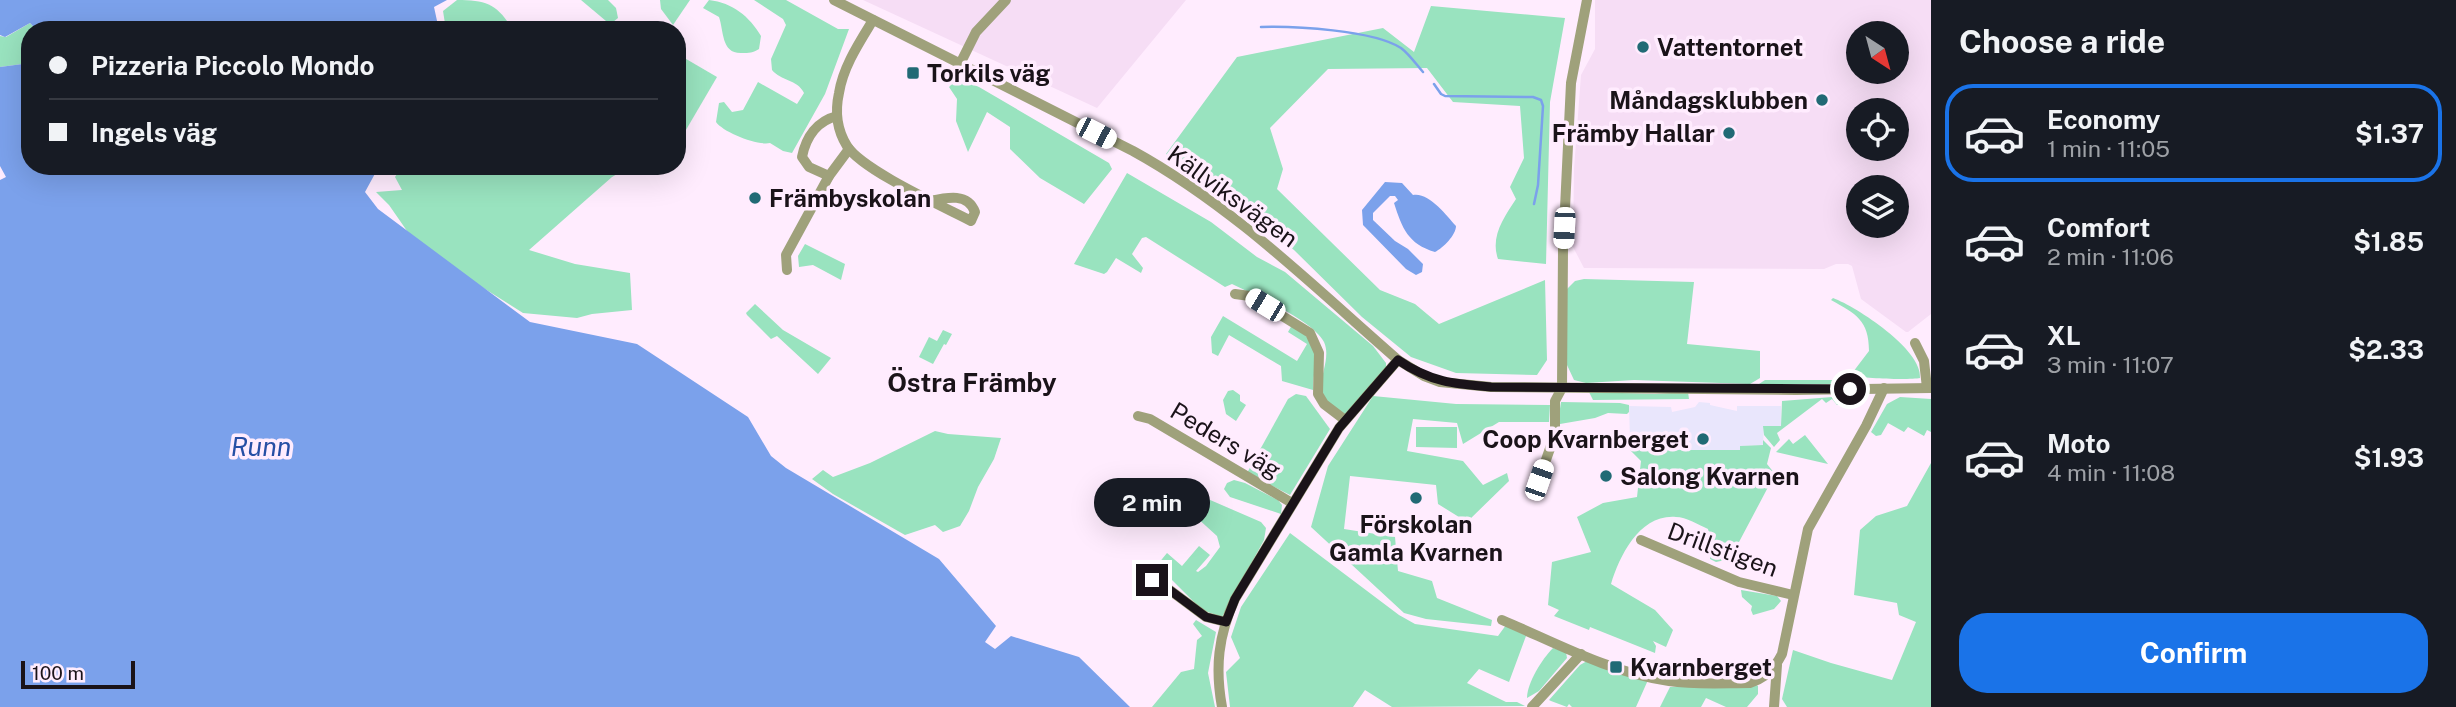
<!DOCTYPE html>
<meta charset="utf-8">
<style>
:root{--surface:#171b24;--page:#20242c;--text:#f1f3f6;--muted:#9ea1a6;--line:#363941;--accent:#1a73e8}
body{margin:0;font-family:"Public Sans",sans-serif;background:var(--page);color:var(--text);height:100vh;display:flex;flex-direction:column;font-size:26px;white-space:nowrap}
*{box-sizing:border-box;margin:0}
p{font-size:23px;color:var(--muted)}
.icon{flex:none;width:38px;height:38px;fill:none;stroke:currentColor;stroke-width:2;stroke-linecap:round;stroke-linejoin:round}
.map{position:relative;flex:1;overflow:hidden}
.details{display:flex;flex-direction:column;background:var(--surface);width:525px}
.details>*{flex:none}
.top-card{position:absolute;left:21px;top:21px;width:665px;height:154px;border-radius:28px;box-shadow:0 7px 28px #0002;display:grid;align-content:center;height:154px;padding:0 28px;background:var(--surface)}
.needle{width:46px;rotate:144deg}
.buttons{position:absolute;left:1846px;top:21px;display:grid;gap:14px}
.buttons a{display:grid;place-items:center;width:63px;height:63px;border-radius:50%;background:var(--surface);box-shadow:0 7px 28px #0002;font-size:35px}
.scale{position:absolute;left:21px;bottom:18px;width:114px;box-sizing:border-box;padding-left:7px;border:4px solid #1a1319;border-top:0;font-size:19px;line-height:24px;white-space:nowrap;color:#1a1319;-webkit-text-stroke:5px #ffecfe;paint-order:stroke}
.end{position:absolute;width:32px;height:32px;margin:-16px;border:9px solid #1a1319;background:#fff;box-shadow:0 0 0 4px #fff}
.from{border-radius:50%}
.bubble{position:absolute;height:49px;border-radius:24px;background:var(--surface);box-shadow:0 7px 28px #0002;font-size:23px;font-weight:700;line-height:49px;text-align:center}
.car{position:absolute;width:21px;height:42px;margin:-21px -10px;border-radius:9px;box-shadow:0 0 5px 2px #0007;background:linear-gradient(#fff 24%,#345 0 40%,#fff 0 76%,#345 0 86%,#fff 0)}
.top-card b{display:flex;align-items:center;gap:24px;height:66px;font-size:26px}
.top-card b+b{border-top:2px solid var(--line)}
.top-card i{width:18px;height:18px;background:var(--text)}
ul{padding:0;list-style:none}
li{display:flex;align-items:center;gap:21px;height:98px;margin:0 14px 10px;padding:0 14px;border:4px solid transparent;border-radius:28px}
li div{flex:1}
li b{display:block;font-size:26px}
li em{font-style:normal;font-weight:700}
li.on{border-color:var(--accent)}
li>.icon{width:63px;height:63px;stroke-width:1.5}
h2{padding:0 28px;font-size:32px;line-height:84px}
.button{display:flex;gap:14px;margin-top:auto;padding:14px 28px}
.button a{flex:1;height:80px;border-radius:28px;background:var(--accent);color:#fff;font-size:28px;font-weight:700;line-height:80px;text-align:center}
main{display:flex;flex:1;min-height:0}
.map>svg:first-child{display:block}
.commercial{fill:#e9e6fc}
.built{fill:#f6ddf5;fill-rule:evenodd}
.green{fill:#99e3bf}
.water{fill:#7ba1eb}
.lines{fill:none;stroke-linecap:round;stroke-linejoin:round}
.stream{stroke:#7ba1eb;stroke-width:2.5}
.minor{stroke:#9fa17b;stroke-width:10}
.route{stroke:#1a1319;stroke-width:9}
.poi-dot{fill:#216a75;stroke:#ffecfe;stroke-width:2.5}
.labels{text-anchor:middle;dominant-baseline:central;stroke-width:7;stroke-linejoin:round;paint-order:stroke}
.poi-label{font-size:24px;font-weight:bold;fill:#1a1319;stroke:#ffecfe;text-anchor:start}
.street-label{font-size:24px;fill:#1a1319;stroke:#ffecfe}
.neighbourhood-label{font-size:26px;font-weight:bold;fill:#1a1319;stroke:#ffecfe}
.water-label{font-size:26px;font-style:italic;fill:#264fa5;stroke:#ffecfe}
</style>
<main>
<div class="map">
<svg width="1931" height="707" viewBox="0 0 1931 707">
<rect width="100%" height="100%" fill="#ffecfe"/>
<!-- commercial -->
<polygon class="commercial" points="1699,402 1710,403 1710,405 1737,411 1737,406 1781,406 1781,426 1764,426 1763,445 1740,446 1741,450 1666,450 1653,445 1652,440 1630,439 1629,406 1671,407 1672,412 1695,407"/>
<!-- built -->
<g class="built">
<polygon points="863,0 1186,0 1097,108"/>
<path d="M1595,0H1931V314L1908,332H1906L1861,299L1852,266L1848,264H1836L1824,269L1584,268L1573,247L1574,169L1581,75L1595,49ZM1858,33H1897V72H1858ZM1858,110H1897V149H1858ZM1858,187H1897V226H1858Z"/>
</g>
<!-- green -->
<g class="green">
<path d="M457,0C487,0 497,4 513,30H446L443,11Z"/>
<polygon points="581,0 608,0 616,8 618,18 613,22 606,21"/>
<polygon points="660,0 690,0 673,25 661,9"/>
<path d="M709,0C733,3 749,16 761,36L759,49C753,53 749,53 742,53C721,54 724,31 719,17L703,8Z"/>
<path d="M754,0H786L838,29H849L825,94L792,153L783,151L770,143C757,146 723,132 716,122L719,103L724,102L732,112L743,110L758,82L797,104L804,93C797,79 781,81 772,70L771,59L786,25L783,19Z"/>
<path d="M1431,6L1565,18L1550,102L1546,264L1498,259C1490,237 1504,217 1516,199L1510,187L1524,158L1520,106L1453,102L1427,68L1328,69L1270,128L1283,169L1277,189L1380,290L1415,304L1439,324L1545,280L1547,360L1537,375L1456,373L1411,357L1362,317L1294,250L1166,154L1237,57L1383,28L1414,52Z"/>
<polygon points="30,23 37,30 30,30 30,63 0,67 0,36 6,37"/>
<polygon points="681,56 717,77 683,135 677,132 677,62"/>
<polygon points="958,78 979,87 1109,163 1112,169 1084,204 1040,178 1010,149 1010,127 987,112 968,152 956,121 957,99 949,87"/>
<polygon points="402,166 631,166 612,177 529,250 575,264 630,273 632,310 592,314 577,318 523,313 436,258 414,241 389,205 376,192 402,190 395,177"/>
<path d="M1127,173L1211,222L1257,257L1285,272L1373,346L1386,363V372L1343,416C1336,410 1328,404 1324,396C1316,379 1332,360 1324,342C1313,320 1254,295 1232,284L1225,287L1146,237L1142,238L1132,254L1143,268L1141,273L1116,258L1107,272L1104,274L1074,264Z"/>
<polygon points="805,244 845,264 841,280 813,265 799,267 798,256"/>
<polygon points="1584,279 1694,282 1687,344 1760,351 1760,378 1750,384 1634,380 1586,383 1574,380 1567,365 1567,289 1575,281"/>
<path d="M1833,298C1857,307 1923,350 1920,378C1911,380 1862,379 1854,375L1853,372L1869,351C1869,320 1856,314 1831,300Z"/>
<polygon points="755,304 783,330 831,358 818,374 777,336 771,339 747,315 746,313"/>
<path d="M1223,316L1297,361L1307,344L1288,332L1292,325C1323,345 1314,359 1313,390L1282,381L1281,366L1229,335L1218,356L1212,353L1211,337Z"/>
<polygon points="943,330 952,334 946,345 944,344 933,364 919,357 929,337 937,341"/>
<polygon points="1843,373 1848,384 1759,384 1765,380 1839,380"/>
<polygon points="1233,390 1240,395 1240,401 1246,405 1236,421 1226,414 1223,400 1228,391"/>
<polygon points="1589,392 1655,394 1688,392 1689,399 1593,400"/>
<polygon points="1296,394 1306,396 1330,429 1290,495 1247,473 1288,399"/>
<polygon points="1373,396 1456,404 1550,405 1549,422 1499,422 1463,444 1457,423 1413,419 1407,451 1463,461 1483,485 1507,473 1509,481 1467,522 1438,504 1436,485 1350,476 1344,529 1395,537 1398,571 1432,581 1437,598 1492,620 1491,626 1426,619 1404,613 1311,527 1328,466"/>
<polygon points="1832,397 1837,399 1839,405 1837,405 1832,399 1826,403 1822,399 1777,433 1780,440 1774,447 1764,435 1763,426 1781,426 1782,401"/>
<polygon points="1900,397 1931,399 1931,432 1927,430 1924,436 1908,427 1904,432 1888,423 1881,435 1876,436 1871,432 1887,404"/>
<polygon points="1561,402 1620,403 1629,405 1629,412 1627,414 1608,413 1595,418 1560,424 1558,422"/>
<polygon points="1416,427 1457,427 1457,448 1416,447"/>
<polygon points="935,431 948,434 1001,438 994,459 978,487 969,511 960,526 943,532 935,525 905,535 833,494 812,479 823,470 833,477 870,463"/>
<polygon points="1805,435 1828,464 1776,452 1789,439 1793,444"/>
<path d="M1634,439H1653V445L1666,446V450H1740V446L1763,445V440L1771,448L1767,464L1775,474L1730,559L1716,562L1710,559V554L1703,549L1709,535L1708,529C1699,525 1686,517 1676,517C1640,514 1620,555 1611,584L1655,610L1673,630L1666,647L1653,641L1656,646L1655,653L1590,627L1589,630L1554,616L1559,610L1548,605L1552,562L1591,552L1577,517L1603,503L1637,497L1641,461L1630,450Z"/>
<polygon points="1931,463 1931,707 1787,707 1782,699 1793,650 1831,663 1892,680 1916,622 1899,615 1897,603 1854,595 1860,530 1876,516 1907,506"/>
<polygon points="1234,480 1245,483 1278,500 1282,505 1281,514 1230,497 1224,489 1227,483"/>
<polygon points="1194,493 1261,522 1266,528 1264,540 1222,617 1202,610 1171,579 1153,570 1167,553 1182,566 1199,546 1210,555 1196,571 1198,572 1206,566 1220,547 1217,536 1184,506"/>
<polygon points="1290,533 1399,615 1415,624 1498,636 1506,625 1526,636 1509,682 1479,669 1467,683 1506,702 1517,702 1525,706 1392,707 1365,690 1353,707 1230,707 1226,672 1240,658 1231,637 1241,607"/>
<polygon points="1741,590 1777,596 1781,601 1774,609 1753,615 1751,610 1752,606 1742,597"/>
<polygon points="1196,620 1216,632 1208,673 1215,707 1152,707 1181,672 1194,669 1197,640 1202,636 1193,624"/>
<path d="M1553,648L1566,652L1567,658L1539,691L1527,698C1527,683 1542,659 1553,648Z"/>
<polygon points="1587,661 1648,680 1636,707 1572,707 1569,704 1567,707 1551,701 1549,700 1580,665"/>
<polygon points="1755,684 1758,686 1758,694 1747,707 1726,707 1706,698 1701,707 1660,707 1670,687"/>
</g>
<!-- water -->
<g class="water">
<polygon points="0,0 447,0 434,7 439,30 37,30 30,23 5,37 0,35"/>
<polygon points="30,63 30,166 387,166 377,170 365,192 378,209 530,322 637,344 748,417 771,456 786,468 939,559 996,626 985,642 995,649 1011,636 1079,657 1130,707 0,707 0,180 6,177 0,166 0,67"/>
<path d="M1385,182L1402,183L1413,195C1429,192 1446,215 1456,226C1456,235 1443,248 1435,252C1408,244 1402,228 1394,203L1398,200L1395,196H1390L1373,213V220L1395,241L1408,249L1423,264L1422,272L1416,275L1406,269L1363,225L1362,210Z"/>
</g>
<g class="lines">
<!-- stream -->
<g class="stream">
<path d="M1261,27C1294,26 1373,30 1401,48C1409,54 1416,64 1423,72"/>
<polyline points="1434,84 1441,94 1445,96 1533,97 1541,100 1543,106 1538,185 1534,204"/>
</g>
<!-- minor -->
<g class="minor">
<path d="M834,0L1133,151C1233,206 1313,286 1398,360L1424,376L1440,382L1491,387L1796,390L1931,388"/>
<path d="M873,20C859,43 843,67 839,93C835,111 837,130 847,146C862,170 944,207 971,221L975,212C968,193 948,197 930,201"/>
<polyline points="960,64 976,32 1006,0"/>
<path d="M829,176L809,167L802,157C806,137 817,121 837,116"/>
<polyline points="787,270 786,255 829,176 849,149"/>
<polyline points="1235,294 1250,296 1310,333 1319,353 1318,394 1324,404 1345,420"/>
<polyline points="1915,343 1924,361 1927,388"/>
<polyline points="1138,416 1150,419 1292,503"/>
<polyline points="1536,483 1539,480 1555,434 1555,401 1562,388 1563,250 1571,83 1587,0"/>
<polyline points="1641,540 1739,582 1793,595"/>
<polyline points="1151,580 1163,585 1206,617 1226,622"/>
<path d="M1502,620C1556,643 1611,673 1669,681C1695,685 1724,683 1750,683C1766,678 1775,668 1782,654L1808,529L1866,426L1884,388"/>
<path d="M1222,707C1215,668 1218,636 1235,599L1339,428L1398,360"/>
<polyline points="1532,707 1581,654"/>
<polyline points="1774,707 1777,665"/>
</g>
</g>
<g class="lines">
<!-- route -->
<path class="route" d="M1152,580L1163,585L1206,617L1226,622L1235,599L1339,428L1398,360C1430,382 1454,384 1491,387L1850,389"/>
</g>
<!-- markers -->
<g class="poi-dot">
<circle cx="1643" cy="47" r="7"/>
<rect x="906" y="66" width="14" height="14" rx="3.5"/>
<circle cx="1822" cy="100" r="7"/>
<circle cx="1729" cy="133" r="7"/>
<circle cx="755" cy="198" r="7"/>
<circle cx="1703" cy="439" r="7"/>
<circle cx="1606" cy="476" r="7"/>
<circle cx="1416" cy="498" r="7"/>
<rect x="1609" y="660" width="14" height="14" rx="3.5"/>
</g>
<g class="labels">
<!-- poi labels -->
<g class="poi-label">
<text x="1657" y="47">Vattentornet</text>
<text x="927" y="73">Torkils väg</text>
<text x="1808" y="100" text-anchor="end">Måndagsklubben</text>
<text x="1715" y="133" text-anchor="end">Främby Hallar</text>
<text x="769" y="198">Främbyskolan</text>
<text x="1689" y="439" text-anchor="end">Coop Kvarnberget</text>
<text x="1620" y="476">Salong Kvarnen</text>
<text x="1416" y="524" text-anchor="middle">Förskolan<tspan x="1416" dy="28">Gamla Kvarnen</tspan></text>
<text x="1630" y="667">Kvarnberget</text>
</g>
<!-- street labels -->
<g class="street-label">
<text transform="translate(1233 196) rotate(36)">Källviksvägen</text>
<text transform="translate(1226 440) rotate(31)">Peders väg</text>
<text transform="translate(1723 549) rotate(20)">Drillstigen</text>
</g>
<!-- neighbourhood labels -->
<g class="neighbourhood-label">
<text x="972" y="382">Östra Främby</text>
</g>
<!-- water labels -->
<g class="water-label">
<text x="261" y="446">Runn</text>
</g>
</g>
</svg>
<div class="buttons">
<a><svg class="needle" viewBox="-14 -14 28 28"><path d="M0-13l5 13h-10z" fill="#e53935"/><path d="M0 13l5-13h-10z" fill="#9ea1a6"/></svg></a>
<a><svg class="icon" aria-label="locate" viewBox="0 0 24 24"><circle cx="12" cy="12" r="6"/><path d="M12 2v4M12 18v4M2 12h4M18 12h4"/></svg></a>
<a><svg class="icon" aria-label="layers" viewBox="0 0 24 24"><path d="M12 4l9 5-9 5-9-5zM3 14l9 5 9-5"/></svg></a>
</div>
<div class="scale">100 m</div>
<i class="end from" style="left:1850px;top:389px"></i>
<i class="end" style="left:1152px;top:580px"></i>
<div class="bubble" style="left:1094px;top:478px;width:116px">2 min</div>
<i class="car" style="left:1096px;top:133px;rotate:117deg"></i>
<i class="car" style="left:1564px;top:228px;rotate:183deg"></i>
<i class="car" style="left:1265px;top:305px;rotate:301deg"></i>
<i class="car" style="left:1539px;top:480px;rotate:19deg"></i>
<div class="top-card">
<b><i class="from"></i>Pizzeria Piccolo Mondo</b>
<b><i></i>Ingels väg</b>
</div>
</div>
<section class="details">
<h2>Choose a ride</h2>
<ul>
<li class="on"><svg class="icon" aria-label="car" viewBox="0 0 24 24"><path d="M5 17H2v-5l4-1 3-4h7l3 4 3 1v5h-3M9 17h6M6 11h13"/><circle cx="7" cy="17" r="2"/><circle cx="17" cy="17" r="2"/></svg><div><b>Economy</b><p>1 min · 11:05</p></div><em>$1.37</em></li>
<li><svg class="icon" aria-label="car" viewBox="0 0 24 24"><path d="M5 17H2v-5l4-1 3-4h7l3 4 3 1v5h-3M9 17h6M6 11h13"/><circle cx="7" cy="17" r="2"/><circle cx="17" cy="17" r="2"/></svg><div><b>Comfort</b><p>2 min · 11:06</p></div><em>$1.85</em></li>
<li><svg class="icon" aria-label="car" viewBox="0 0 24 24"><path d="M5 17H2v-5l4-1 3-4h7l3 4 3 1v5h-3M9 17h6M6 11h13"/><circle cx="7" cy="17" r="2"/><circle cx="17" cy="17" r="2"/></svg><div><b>XL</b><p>3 min · 11:07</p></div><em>$2.33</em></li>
<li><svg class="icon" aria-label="car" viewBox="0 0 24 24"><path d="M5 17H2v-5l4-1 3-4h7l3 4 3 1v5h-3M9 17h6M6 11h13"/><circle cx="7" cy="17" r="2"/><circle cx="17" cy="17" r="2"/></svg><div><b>Moto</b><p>4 min · 11:08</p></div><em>$1.93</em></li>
</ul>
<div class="button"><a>Confirm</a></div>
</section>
</main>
